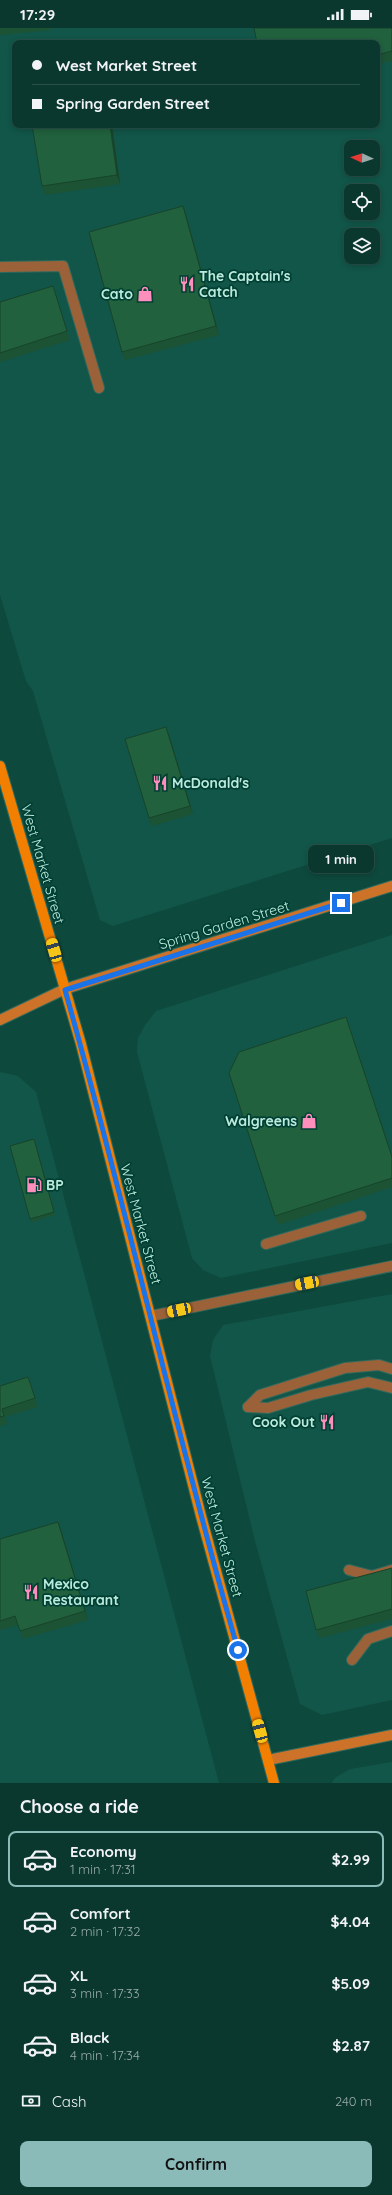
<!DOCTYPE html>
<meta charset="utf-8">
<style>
:root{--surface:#0a372e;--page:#133f36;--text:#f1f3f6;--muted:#99acaa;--line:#2a514a;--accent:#8bbbb9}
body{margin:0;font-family:Quicksand,sans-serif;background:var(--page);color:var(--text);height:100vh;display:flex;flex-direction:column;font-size:15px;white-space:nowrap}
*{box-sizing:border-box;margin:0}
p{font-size:13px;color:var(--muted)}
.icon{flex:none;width:22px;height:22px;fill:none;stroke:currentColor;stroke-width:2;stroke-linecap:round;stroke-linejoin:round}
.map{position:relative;height:1755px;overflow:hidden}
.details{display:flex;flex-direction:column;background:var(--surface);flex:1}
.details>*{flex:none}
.guide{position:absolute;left:12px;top:12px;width:368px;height:88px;border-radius:8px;box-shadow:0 2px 6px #0003,0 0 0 1px var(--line);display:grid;align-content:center;height:88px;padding:0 20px;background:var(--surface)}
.needle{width:26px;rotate:273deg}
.buttons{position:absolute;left:344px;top:112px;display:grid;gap:8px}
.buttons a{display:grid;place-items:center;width:36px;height:36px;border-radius:8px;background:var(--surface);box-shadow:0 2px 6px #0003,0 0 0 1px var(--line);font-size:20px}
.end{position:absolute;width:18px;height:18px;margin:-9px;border:5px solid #1a73e8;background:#fff;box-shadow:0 0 0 2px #fff}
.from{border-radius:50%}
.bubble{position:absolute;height:28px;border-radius:8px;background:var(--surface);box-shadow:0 2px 6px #0003,0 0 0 1px var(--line);font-size:13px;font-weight:700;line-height:28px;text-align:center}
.car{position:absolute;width:12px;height:24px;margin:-12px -6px;border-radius:5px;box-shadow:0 0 3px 1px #0007;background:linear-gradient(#f5c518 24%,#345 0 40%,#f5c518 0 76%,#345 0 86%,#f5c518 0)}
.guide b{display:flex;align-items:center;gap:14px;height:38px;font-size:15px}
.guide b+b{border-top:1px solid var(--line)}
.guide i{width:10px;height:10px;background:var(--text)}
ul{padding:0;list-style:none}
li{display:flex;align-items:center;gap:12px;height:56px;margin:0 8px 6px;padding:0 12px;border:2px solid transparent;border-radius:8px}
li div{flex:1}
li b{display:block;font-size:15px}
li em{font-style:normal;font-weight:700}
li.current{border-color:var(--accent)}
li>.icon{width:36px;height:36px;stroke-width:1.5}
h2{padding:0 20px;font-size:18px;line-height:48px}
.pay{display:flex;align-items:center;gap:10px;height:44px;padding:0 20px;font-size:15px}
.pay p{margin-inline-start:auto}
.action{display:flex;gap:8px;margin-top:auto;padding:8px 20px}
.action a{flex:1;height:46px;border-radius:8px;background:var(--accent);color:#111;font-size:16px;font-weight:700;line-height:46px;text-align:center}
.status{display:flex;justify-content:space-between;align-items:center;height:28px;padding:0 20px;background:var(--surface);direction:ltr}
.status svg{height:11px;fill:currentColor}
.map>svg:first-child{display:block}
.built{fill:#125649;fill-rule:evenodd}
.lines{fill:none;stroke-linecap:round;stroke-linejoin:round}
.lane-casing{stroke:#31695d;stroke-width:12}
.street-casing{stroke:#31695d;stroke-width:12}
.secondary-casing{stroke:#31695d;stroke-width:12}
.primary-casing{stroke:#31695d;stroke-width:12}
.lane{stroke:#9b6239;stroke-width:10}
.street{stroke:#9b6239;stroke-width:10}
.secondary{stroke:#cd7329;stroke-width:10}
.primary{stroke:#f37f01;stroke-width:10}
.wall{fill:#1c5334}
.shaded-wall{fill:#17442b}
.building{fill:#21613d;stroke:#17442b}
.route{stroke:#1a73e8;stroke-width:5}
.labels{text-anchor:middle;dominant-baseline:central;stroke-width:3.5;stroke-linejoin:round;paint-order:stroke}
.poi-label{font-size:14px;font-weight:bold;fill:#bbebdd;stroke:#003f33;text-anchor:start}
.street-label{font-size:14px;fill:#bbebdd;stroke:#003f33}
</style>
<div class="status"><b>17:29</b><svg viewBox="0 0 49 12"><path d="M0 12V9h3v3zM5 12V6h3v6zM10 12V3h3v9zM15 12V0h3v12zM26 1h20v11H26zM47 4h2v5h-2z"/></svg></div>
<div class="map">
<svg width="392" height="1755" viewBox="0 0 392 1755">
<rect width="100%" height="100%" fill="#0e493d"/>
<!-- built -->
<g class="built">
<path d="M0,0H392V810L113,898L100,892L33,663L26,653L0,567ZM15,15H377V97H15ZM351,119H373V141H351ZM351,163H373V185H351ZM351,207H373V229H351Z"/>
<polygon points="392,907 392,1215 221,1250 203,1242 192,1230 137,1024 138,1010 145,997 156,983"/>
<polygon points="0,1044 18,1048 36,1064 219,1755 0,1755"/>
<polygon points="392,1266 392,1672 322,1687 300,1676 255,1513 210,1328 213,1312 223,1297"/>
<polygon points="392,1734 392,1755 332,1755 335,1750 350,1741"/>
</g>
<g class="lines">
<defs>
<g id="lane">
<polyline points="0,239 63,238 99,360"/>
<polyline points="266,1216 361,1188"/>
<polyline points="248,1379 260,1367 345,1340 379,1337 392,1341"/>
<polyline points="248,1379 268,1380 311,1367 368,1354 392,1360"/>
<polyline points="349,1542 372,1548 392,1542"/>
<polyline points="352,1632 368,1611 392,1603"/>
</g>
<polyline id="street" points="151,1288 392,1238"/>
<g id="secondary">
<polyline points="0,992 65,961 392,858"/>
<polyline points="268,1732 392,1707"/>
</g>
<polyline id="primary" points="0,738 81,1016 201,1488 274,1755"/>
</defs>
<!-- lane casing -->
<use href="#lane" class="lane-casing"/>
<!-- street casing -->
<use href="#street" class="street-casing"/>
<!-- secondary casing -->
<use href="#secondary" class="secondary-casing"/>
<!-- primary casing -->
<use href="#primary" class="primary-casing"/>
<!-- lane -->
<use href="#lane" class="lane"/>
<!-- street -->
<use href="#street" class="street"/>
<!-- secondary -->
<use href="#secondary" class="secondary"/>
<!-- primary -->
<use href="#primary" class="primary"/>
</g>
<!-- wall -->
<g class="wall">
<polygon points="0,0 51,0 51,2 0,7"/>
<polygon points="392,0 392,33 377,36 377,15"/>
<polygon points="32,97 112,97 120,156 45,167 42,158"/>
<polygon points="183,178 186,187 219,307 125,332 122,324"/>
<polygon points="53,258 70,312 0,334 0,274"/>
<polygon points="169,707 193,786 152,798 149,790"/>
<polygon points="349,997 392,1128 392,1159 278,1197 275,1188"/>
<polygon points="35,1115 55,1187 32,1194 30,1191"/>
<polygon points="28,1349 38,1379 5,1389 7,1396 0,1398 0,1358"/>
<polygon points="61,1502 88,1592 23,1611 18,1597 0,1602 0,1511"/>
<polygon points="392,1540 392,1591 319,1610 316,1602"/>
</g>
<!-- shaded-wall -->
<g class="shaded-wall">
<polygon points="110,97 112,97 120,156 117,147"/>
<polygon points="183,178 186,187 219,307 216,298"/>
<polygon points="166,699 169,707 193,786 190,778"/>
<polygon points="58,1494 61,1502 88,1592 85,1583"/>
</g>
<!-- building -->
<g class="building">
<polygon points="254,0 392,0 392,23 377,27 377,15 257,15"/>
<polygon points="32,97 110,97 117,147 42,158"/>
<polygon points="183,178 216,298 122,324 89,204"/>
<polygon points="53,258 67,303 0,325 0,274"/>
<polygon points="166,699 190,778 149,790 125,711"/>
<polygon points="346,989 392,1129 392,1150 275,1188 229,1045 239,1024"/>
<polygon points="34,1111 54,1184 30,1191 10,1118"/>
<polygon points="28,1349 35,1370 2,1381 4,1388 0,1389 0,1358"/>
<polygon points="58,1494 85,1583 20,1603 15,1588 0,1593 0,1511"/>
<polygon points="392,1540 392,1581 316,1602 306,1563"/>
</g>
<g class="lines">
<!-- route -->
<path class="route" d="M238,1622C175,1403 127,1180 65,962L341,875"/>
</g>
<!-- icons -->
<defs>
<symbol id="restaurant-bare" viewBox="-9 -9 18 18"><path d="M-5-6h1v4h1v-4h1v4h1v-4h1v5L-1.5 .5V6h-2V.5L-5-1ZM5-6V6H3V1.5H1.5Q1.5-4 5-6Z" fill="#fe8ebb" stroke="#003f33" stroke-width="2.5" paint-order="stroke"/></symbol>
<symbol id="shop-bare" viewBox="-9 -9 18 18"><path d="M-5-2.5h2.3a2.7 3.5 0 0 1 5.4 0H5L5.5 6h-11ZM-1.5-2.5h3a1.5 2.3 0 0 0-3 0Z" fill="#fe8ebb" stroke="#003f33" stroke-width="2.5" paint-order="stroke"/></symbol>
<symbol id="fuel-bare" viewBox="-9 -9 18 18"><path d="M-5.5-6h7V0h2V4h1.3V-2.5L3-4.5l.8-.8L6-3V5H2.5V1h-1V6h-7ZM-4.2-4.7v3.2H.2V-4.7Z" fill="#fe8ebb" stroke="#003f33" stroke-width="2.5" paint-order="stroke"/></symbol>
</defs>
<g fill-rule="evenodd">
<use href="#restaurant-bare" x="176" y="245" width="22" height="22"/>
<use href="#shop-bare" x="134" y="255" width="22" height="22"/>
<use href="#restaurant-bare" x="149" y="744" width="22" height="22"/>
<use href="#shop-bare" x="298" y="1082" width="22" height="22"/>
<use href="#fuel-bare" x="23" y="1146" width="22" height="22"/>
<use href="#restaurant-bare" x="316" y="1383" width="22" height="22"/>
<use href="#restaurant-bare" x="20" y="1553" width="22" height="22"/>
</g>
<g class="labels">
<!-- poi labels -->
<g class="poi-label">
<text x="199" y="248">The Captain's<tspan x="199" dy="16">Catch</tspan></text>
<text x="133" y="266" text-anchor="end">Cato</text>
<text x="172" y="755">McDonald's</text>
<text x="297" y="1093" text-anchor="end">Walgreens</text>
<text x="46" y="1157">BP</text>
<text x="315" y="1394" text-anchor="end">Cook Out</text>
<text x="43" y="1556">Mexico<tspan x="43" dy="16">Restaurant</tspan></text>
</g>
<!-- street labels -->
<g class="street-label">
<text transform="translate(43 836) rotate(74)">West Market Street</text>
<text transform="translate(224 897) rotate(-17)">Spring Garden Street</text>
<text transform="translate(141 1196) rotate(75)">West Market Street</text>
<text transform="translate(222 1509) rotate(75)">West Market Street</text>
</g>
</g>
</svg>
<div class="buttons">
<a><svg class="needle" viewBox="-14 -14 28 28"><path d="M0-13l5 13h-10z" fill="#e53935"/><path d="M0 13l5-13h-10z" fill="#99acaa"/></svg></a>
<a><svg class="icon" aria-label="locate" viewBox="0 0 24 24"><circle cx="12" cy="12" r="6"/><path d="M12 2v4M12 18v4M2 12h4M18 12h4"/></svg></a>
<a><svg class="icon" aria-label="layers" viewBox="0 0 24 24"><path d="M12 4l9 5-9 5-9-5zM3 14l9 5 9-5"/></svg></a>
</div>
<i class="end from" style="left:238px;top:1622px"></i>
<i class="end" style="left:341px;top:875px"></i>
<div class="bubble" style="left:308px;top:817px;width:66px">1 min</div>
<i class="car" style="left:54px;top:922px;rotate:344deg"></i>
<i class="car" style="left:307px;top:1255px;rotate:259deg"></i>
<i class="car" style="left:179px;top:1282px;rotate:258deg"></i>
<i class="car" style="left:260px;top:1703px;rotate:345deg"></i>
<div class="guide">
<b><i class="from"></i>West Market Street</b>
<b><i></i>Spring Garden Street</b>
</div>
</div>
<section class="details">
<h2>Choose a ride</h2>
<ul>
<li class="current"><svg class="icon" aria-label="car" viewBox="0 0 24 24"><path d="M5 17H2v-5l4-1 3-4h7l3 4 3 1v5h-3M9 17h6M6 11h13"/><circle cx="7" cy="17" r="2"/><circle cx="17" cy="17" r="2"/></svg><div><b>Economy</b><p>1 min · 17:31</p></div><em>$2.99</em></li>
<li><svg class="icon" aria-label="car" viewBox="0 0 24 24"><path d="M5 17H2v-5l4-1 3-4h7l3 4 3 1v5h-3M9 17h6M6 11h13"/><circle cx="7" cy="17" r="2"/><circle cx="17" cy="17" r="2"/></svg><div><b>Comfort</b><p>2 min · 17:32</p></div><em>$4.04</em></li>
<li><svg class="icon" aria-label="car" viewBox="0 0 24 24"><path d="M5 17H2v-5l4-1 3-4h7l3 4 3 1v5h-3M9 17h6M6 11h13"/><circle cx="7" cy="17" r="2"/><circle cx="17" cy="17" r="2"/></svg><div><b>XL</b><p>3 min · 17:33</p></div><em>$5.09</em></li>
<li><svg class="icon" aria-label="car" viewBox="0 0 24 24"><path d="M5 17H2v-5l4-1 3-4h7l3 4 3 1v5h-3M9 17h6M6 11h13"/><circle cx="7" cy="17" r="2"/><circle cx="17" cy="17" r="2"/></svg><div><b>Black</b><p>4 min · 17:34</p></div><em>$2.87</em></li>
</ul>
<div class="pay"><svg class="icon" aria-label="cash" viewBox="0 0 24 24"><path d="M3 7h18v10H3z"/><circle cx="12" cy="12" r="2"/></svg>Cash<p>240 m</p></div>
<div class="action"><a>Confirm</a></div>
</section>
